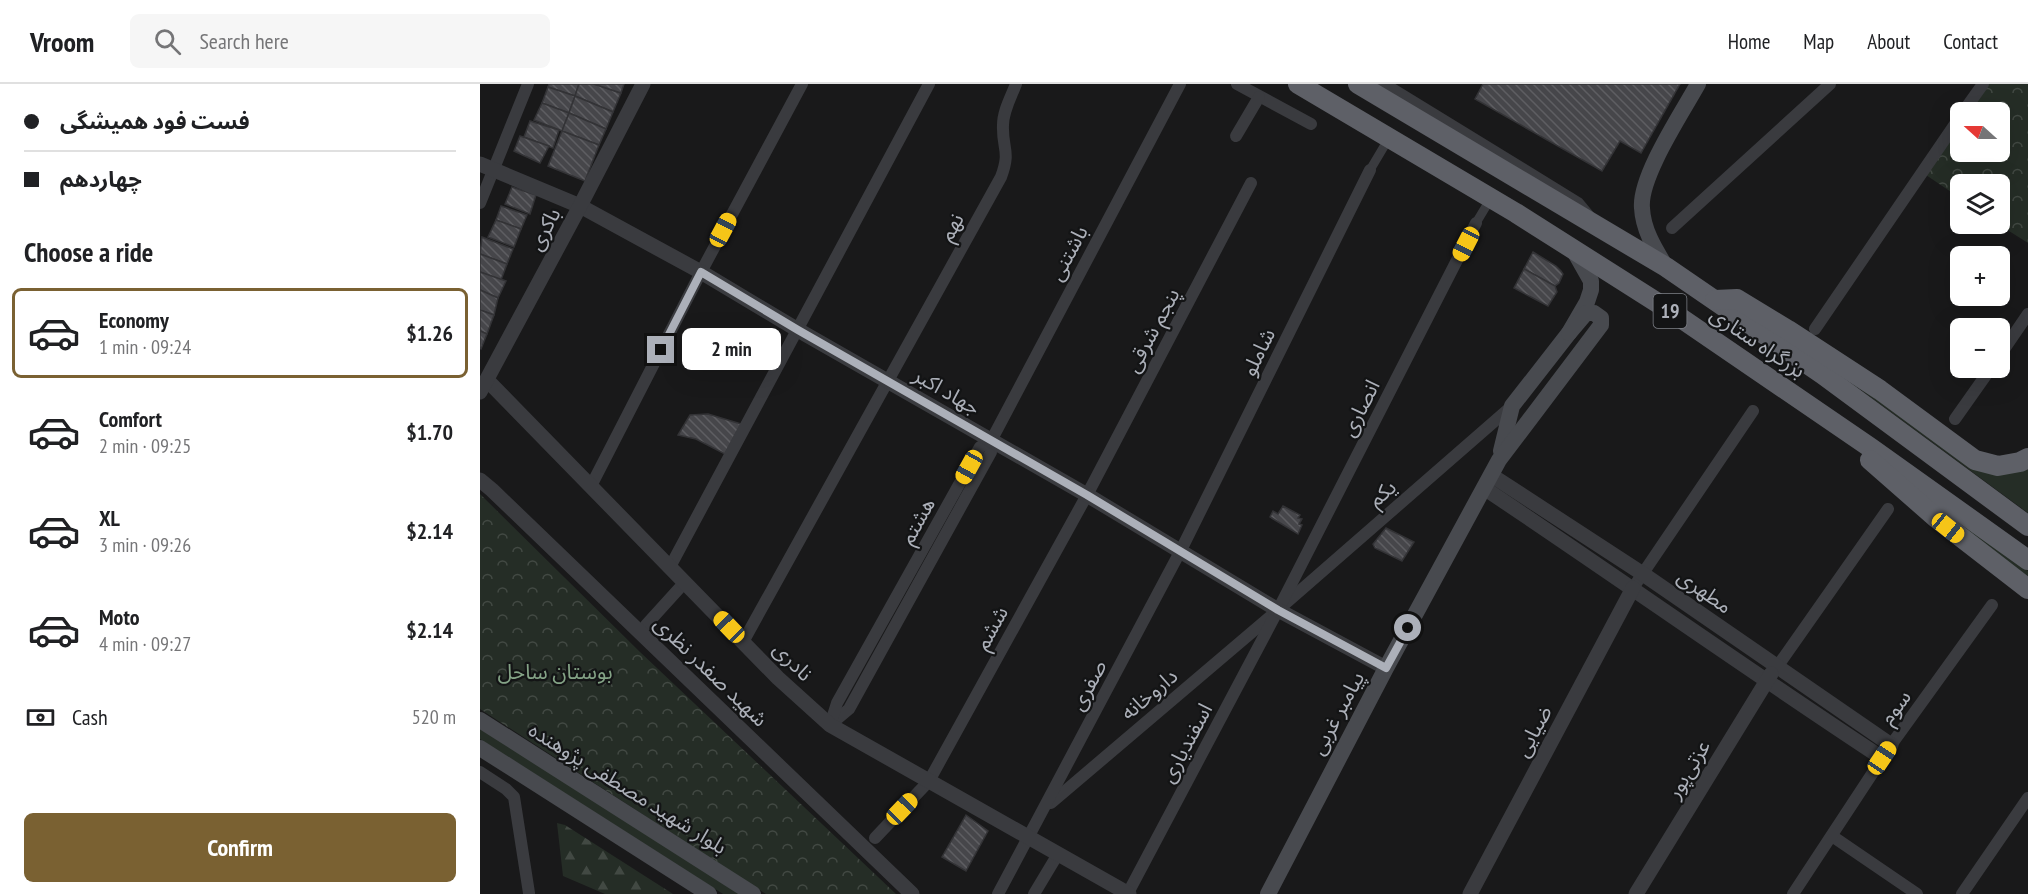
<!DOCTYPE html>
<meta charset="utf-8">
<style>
:root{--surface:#fff;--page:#f6f6f6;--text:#202124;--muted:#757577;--line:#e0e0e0;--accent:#7a6132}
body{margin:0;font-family:"PT Sans Narrow","Noto Sans Arabic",sans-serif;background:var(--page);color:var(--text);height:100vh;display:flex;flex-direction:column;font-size:22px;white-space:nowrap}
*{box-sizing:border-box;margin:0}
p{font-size:20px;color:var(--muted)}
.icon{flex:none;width:33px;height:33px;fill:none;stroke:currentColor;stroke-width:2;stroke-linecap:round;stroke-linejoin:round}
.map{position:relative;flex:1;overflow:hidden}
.side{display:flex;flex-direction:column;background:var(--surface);width:480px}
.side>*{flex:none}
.banner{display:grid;align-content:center;height:132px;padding:0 24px;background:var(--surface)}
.needle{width:39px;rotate:291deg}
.controls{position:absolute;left:1470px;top:18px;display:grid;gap:12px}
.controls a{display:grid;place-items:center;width:60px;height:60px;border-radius:9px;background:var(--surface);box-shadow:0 6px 24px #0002;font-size:30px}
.end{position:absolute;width:27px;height:27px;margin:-14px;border:8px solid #acb0b9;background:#111;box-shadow:0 0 0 3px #111}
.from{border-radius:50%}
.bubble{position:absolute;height:42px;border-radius:9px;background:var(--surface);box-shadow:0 6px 24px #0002;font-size:20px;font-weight:600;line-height:42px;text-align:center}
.car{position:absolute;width:18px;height:36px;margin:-18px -9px;border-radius:8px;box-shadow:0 0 4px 2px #0007;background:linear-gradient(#f5c518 24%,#345 0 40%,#f5c518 0 76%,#345 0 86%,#f5c518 0)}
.banner b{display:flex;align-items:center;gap:21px;height:57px;font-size:22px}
.banner b+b{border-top:2px solid var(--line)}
.banner i{width:15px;height:15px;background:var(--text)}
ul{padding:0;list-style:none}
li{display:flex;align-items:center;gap:18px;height:90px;margin:0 12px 9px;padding:0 12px;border:3px solid transparent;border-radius:9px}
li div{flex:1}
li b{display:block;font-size:22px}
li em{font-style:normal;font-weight:600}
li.active{border-color:var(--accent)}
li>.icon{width:54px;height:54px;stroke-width:1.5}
h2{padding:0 24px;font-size:27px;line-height:72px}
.pay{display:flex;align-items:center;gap:15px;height:66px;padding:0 24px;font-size:22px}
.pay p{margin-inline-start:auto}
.button{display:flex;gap:12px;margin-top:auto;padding:12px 24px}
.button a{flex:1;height:69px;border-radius:9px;background:var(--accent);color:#fff;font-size:24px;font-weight:600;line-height:69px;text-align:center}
header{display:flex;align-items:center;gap:36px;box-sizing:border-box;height:84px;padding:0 30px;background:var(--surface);border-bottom:2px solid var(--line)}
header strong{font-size:28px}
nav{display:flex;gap:33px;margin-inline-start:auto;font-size:21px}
.search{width:420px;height:54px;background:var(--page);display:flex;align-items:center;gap:15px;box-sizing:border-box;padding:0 21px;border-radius:9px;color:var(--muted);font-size:22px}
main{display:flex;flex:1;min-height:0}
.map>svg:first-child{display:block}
.grass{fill:#252d26}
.forest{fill:url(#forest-firs)}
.park{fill:url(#park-crowns)}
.building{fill:url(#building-back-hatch);stroke:#333336;stroke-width:1.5}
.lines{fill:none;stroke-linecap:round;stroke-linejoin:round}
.pedestrian{stroke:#3a3b3f;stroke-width:9}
.minor{stroke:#3a3b3f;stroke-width:12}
.tertiary{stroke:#3a3b3f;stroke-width:15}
.secondary{stroke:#484a4f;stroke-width:16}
.trunk{stroke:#5e6067;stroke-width:20}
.route{stroke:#acb0b9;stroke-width:8}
.labels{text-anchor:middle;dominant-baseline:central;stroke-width:4.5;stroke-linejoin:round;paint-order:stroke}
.shield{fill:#131415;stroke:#7e8188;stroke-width:1.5}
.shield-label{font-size:20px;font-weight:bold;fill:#acb0b9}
.street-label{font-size:21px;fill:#acb0b9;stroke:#131415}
.park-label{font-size:21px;fill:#84a386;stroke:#131415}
</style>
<header>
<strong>Vroom</strong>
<div class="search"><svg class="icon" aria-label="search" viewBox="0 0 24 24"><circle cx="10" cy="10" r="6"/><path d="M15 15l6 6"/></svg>Search here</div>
<nav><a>Home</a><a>Map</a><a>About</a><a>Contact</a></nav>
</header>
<main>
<section class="side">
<div class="banner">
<b><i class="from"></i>فست فود همیشگی</b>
<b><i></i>چهاردهم</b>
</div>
<h2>Choose a ride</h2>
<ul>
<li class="active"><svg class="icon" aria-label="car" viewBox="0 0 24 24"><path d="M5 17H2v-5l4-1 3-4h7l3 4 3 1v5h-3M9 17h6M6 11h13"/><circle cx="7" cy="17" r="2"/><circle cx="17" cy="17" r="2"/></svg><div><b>Economy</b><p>1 min · 09:24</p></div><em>$1.26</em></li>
<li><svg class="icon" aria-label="car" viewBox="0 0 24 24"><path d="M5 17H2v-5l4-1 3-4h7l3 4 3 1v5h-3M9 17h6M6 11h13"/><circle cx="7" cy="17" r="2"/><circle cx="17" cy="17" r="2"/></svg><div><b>Comfort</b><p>2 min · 09:25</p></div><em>$1.70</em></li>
<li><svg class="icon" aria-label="car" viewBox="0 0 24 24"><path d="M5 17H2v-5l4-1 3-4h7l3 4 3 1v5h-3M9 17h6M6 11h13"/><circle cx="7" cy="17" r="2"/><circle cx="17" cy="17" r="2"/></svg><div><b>XL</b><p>3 min · 09:26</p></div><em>$2.14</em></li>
<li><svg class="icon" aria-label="car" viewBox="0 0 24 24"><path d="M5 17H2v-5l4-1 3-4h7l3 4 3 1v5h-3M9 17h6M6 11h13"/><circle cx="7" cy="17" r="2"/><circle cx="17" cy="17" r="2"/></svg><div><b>Moto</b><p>4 min · 09:27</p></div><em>$2.14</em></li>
</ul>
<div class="pay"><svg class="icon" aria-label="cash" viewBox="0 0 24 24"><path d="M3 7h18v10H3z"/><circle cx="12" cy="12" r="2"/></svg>Cash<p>520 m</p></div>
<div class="button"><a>Confirm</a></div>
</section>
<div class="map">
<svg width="1548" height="810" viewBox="0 0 1548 810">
<defs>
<pattern id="forest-firs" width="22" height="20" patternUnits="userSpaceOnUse" patternTransform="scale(1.5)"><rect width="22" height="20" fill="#252d26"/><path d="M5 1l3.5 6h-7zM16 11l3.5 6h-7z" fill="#424943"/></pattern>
<pattern id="park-crowns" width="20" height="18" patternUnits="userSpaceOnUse" patternTransform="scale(1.5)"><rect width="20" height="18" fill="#252d26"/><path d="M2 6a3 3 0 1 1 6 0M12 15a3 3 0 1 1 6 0" fill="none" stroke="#424943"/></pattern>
<pattern id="building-back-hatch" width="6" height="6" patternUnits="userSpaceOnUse" patternTransform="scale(1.5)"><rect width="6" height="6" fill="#46464a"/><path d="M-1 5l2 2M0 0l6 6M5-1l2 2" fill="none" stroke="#5e5e62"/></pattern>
</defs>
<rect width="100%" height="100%" fill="#19191a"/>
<!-- grass -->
<g class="grass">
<polygon points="1336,273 1480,373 1548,384 1548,429"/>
<polygon points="1409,386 1548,487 1548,498"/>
<polygon points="0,642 262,810 243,810 0,655"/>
</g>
<!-- forest -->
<polygon class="forest" points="77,739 85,741 193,810 125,810 83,792"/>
<!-- park -->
<g class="park">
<polygon points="1509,0 1548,0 1548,159 1518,140 1520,140 1520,100 1480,100 1480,114 1446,91 1480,40 1480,68 1520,68 1520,28 1489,28"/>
<polygon points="0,410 160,568 416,810 286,810 0,625"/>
</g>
<!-- building -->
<g class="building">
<polygon points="69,0 99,0 95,12 68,3"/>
<polygon points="99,0 114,0 141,9 133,28 95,12"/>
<polygon points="114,0 144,0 141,9"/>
<polygon points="1003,0 1200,0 1161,69 1140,57 1122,87 995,15"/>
<polygon points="68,3 95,12 89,29 62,19"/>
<polygon points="95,12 133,28 126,45 89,29"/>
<polygon points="62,19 89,29 82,47 54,36"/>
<polygon points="89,29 126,45 119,61 82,47"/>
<polygon points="50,37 79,46 73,64 44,53"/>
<polygon points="82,47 119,61 105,97 68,82"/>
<polygon points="40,52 69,62 60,79 34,67"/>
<polygon points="32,103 56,111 50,130 25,120"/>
<polygon points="21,122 47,131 41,145 16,136"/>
<polygon points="16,136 41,145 34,163 8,153"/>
<polygon points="2,153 33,165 27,180 0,170"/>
<polygon points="1053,168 1076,182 1081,187 1083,190 1079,199 1075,202 1044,185"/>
<polygon points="0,170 27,180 21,196 0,188"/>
<polygon points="1044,185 1075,202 1077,208 1068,222 1034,204"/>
<polygon points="0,188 26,197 18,214 0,206"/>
<polygon points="0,206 18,214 14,231 0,226"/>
<polygon points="0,226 14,231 7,250 0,247"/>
<polygon points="0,247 7,250 1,265 0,264"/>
<polygon points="228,330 261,340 245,370 216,355 198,351 210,331"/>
<polygon points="803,422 820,431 818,434 822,435 819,440 822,441 818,450 790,433 793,427 798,430"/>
<polygon points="906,444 934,458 922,477 895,464 893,460"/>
<polygon points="486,731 508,747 486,787 462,773"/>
</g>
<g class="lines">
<!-- pedestrian -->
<g class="pedestrian">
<polyline points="890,86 909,54"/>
<polyline points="996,139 1011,114"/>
</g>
<!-- minor -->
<g class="minor">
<polyline points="757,0 831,40"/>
<polyline points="904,0 1098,119 1108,131"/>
<polyline points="1483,28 1503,0"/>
<polyline points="756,52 779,13"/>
<polyline points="0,119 48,0"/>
<polyline points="1192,144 1350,0"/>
<polyline points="1335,245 1480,33"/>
<polyline points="1520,271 1548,230"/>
<polyline points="1475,335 1511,284"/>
<polyline points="111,402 221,188 322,0"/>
<polyline points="190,483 449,0"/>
<polyline points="1153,504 1273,327"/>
<polyline points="166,541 205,498"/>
<path d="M263,558L521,93C531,67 522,65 523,41C523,27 531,13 536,0"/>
<polyline points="1297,583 1408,425"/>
<polyline points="350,641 369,625 511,368 511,357 700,0"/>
<polyline points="350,641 357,619 500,363 511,357"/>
<polyline points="0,688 26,705 34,713 49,809"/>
<polyline points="571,719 798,526 1032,322"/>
<polyline points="1352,752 1437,810"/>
<polyline points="395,754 449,697 607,411 771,99"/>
<polyline points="648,809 798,526 996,139"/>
<polyline points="518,810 701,466 890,86"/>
<polyline points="554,810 578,770"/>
<polyline points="1313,810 1411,661 1512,521"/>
<polyline points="1482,810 1548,714"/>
</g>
<!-- tertiary -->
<g class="tertiary">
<polyline points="0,80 100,122 221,188 318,246 607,411 798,526 906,584"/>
<polyline points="7,296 298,594 350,641 649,810"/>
<polyline points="0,308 100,122 163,0"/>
<polyline points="1011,391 1163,490 1411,661"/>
<polyline points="0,396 12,406 432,810"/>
<path d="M1004,404C1137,493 1268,586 1402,674"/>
<polyline points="990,810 1153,504"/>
<polyline points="1156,810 1291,590"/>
</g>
<!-- secondary -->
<g class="secondary">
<path d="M1186,183C1175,165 1163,146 1162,124C1159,93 1202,29 1218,0"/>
<polyline points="1021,367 1032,322 1089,249 1107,218 1111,206 1111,197 1094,167"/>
<polyline points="0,636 273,810"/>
<polyline points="0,664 229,810"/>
<polyline points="788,810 906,584 1019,376 1121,241 1121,234 1114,229 1106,229 1089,249"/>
</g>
<!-- trunk -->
<g class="trunk">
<polyline points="818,0 1036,129 1192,228 1391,364 1548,476"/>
<polyline points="878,0 1186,183 1342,290 1548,442"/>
<polyline points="1235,216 1257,215 1308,246 1400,306 1495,376 1518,382 1540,378 1548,374"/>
<polyline points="1390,376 1455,433 1548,505"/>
</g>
</g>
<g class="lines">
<!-- route -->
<polyline class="route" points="181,266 221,188 318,246 607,411 798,526 906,584 928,544"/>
</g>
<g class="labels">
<!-- shield labels -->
<rect class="shield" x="1173.5" y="210" width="33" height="34" rx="4.5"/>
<g class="shield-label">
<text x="1190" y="227">19</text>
</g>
<!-- street labels -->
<g class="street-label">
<text transform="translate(471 143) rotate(-61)">نهم</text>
<text transform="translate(64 145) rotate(-62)">باکری</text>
<text transform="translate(588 169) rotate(-62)">باشتنی</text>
<text transform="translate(672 246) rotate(-62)">پنجم شرقی</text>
<text transform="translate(1278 258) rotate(34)">بزرگراه ستاری</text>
<text transform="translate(778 268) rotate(-64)">شاملو</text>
<text transform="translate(467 307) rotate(30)">جهاد اکبر</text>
<text transform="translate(880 324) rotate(-63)">انصاری</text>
<text transform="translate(902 409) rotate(-41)">یکم</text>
<text transform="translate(437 437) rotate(-61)">هشتم</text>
<text transform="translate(1225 507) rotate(35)">مطهری</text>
<text transform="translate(511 544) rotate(-61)">ششم</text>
<text transform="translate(313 577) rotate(45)">نادری</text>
<text transform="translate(231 587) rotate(44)">شهید صفدر نظری</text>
<text transform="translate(608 601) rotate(-62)">صفری</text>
<text transform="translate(669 610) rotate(-40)">داروخانه</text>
<text transform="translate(1415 623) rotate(-54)">سوم</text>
<text transform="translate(857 629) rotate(-62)">پیامبر غربی</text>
<text transform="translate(1053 647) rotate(-62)">ضیایی</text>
<text transform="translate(706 659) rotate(-62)">اسفندیاری</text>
<text transform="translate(1208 685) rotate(-59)">عزتی‌پور</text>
<text transform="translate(148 704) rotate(32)">بلوار شهید مصطفی پژوهنده</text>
</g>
<!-- park labels -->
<g class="park-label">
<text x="75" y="587">بوستان ساحل</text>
</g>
</g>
</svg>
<div class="controls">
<a><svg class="needle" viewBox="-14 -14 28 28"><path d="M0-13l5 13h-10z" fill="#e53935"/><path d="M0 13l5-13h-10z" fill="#757577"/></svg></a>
<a><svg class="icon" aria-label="layers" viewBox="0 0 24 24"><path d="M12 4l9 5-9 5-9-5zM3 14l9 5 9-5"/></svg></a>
<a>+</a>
<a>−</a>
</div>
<i class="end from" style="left:928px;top:544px"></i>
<i class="end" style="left:181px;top:266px"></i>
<div class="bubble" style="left:202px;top:244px;width:99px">2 min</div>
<i class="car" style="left:243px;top:146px;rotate:28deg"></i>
<i class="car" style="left:986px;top:160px;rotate:207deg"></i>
<i class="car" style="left:489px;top:383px;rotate:209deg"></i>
<i class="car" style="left:1468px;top:444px;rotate:129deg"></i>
<i class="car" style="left:249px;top:543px;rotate:316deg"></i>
<i class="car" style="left:1402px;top:674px;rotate:34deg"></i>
<i class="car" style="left:422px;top:725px;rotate:44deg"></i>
</div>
</main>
